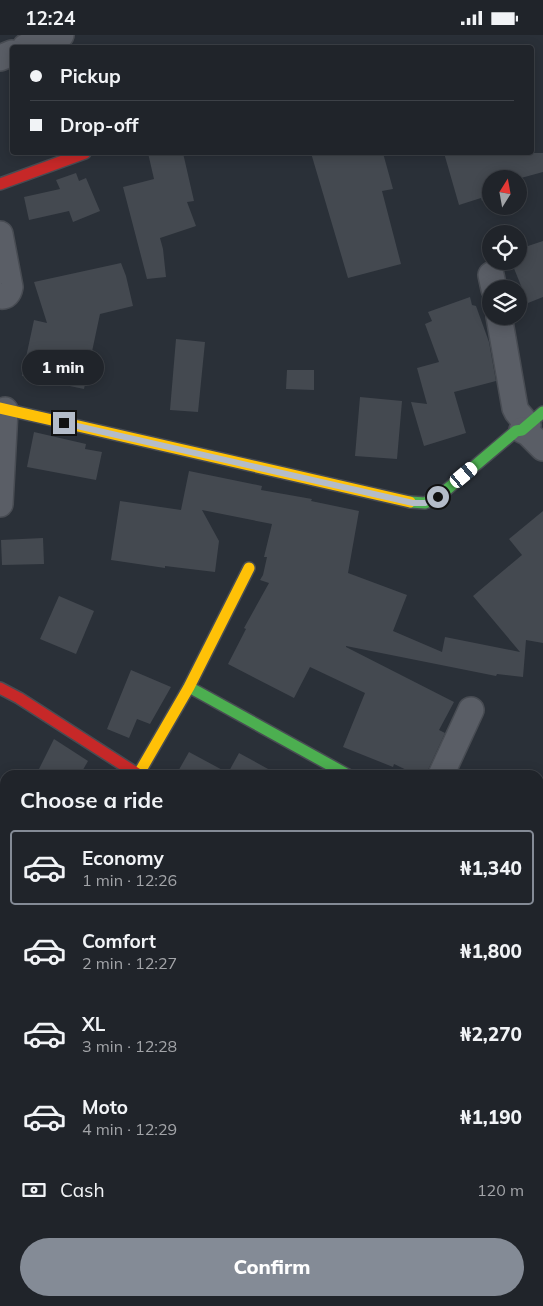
<!DOCTYPE html>
<meta charset="utf-8">
<style>
:root{--surface:#20242a;--page:#2d3036;--text:#f1f3f6;--muted:#a2a4a8;--line:#3d4147;--accent:#848b96}
body{margin:0;font-family:Mulish,sans-serif;background:var(--page);color:var(--text);height:100vh;display:flex;flex-direction:column;font-size:19px;white-space:nowrap}
*{box-sizing:border-box;margin:0}
p{font-size:16px;color:var(--muted)}
.icon{flex:none;width:28px;height:28px;fill:none;stroke:currentColor;stroke-width:2;stroke-linecap:round;stroke-linejoin:round}
.map{position:relative;flex:1;overflow:hidden}
.side{position:absolute;left:0px;top:735px;width:544px;height:536px;display:flex;flex-direction:column;background:var(--surface);border-radius:15px 15px 0 0;box-shadow:0 2px 12px #0003,0 0 0 1px var(--line)}
.side>*{flex:none}
.top-card{position:absolute;left:10px;top:10px;width:524px;height:110px;border-radius:5px;box-shadow:0 2px 12px #0003,0 0 0 1px var(--line);display:grid;align-content:center;height:110px;padding:0 20px;background:var(--surface)}
.needle{width:32px;rotate:11deg}
.fabs{position:absolute;left:482px;top:135px;display:grid;gap:10px}
.fabs a{display:grid;place-items:center;width:45px;height:45px;border-radius:50%;background:var(--surface);box-shadow:0 2px 12px #0003,0 0 0 1px var(--line);font-size:25px}
.end{position:absolute;width:22px;height:22px;margin:-11px;border:6px solid #b4bcc9;background:#111;box-shadow:0 0 0 2px #111}
.from{border-radius:50%}
.bubble{position:absolute;height:35px;border-radius:18px;background:var(--surface);box-shadow:0 2px 12px #0003,0 0 0 1px var(--line);font-size:16px;font-weight:800;line-height:35px;text-align:center}
.car{position:absolute;width:15px;height:30px;margin:-15px -8px;border-radius:6px;box-shadow:0 0 4px 1px #0007;background:linear-gradient(#fff 24%,#345 0 40%,#fff 0 76%,#345 0 86%,#fff 0)}
.top-card b{display:flex;align-items:center;gap:18px;height:48px;font-size:19px}
.top-card b+b{border-top:1px solid var(--line)}
.top-card i{width:12px;height:12px;background:var(--text)}
ul{padding:0;list-style:none}
li{display:flex;align-items:center;gap:15px;height:75px;margin:0 10px 8px;padding:0 10px;border:2px solid transparent;border-radius:5px}
li div{flex:1}
li b{display:block;font-size:19px}
li em{font-style:normal;font-weight:800}
li.current{border-color:var(--accent)}
li>.icon{width:45px;height:45px;stroke-width:1.5}
h2{padding:0 20px;font-size:22px;line-height:60px}
.pay{display:flex;align-items:center;gap:12px;height:55px;padding:0 20px;font-size:19px}
.pay p{margin-inline-start:auto}
.primary-button{display:flex;gap:10px;margin-top:auto;padding:10px 20px}
.primary-button a{flex:1;height:58px;border-radius:30px;background:var(--accent);color:#fff;font-size:20px;font-weight:800;line-height:58px;text-align:center}
.status{display:flex;justify-content:space-between;align-items:center;height:35px;padding:0 25px;background:var(--surface);direction:ltr}
.status svg{height:14px;fill:currentColor}
.map>svg:first-child{display:block}
.building{fill:#444950}
.lines{fill:none;stroke-linecap:round;stroke-linejoin:round}
.street-casing{stroke:#484c53;stroke-width:28}
.fast-casing{stroke:#484c53;stroke-width:14}
.slow-casing{stroke:#484c53;stroke-width:14}
.jam-casing{stroke:#484c53;stroke-width:14}
.street{stroke:#5a5e66;stroke-width:25}
.fast{stroke:#4caf50;stroke-width:11}
.slow{stroke:#ffc107;stroke-width:11}
.jam{stroke:#c62828;stroke-width:11}
.route{stroke:#b4bcc9;stroke-width:6}
</style>
<div class="status"><b>12:24</b><svg viewBox="0 0 49 12"><path d="M0 12V9h3v3zM5 12V6h3v6zM10 12V3h3v9zM15 12V0h3v12zM26 1h20v11H26zM47 4h2v5h-2z"/></svg></div>
<div class="map">
<svg width="543" height="1271" viewBox="0 0 543 1271">
<rect width="100%" height="100%" fill="#2a3038"/>
<!-- building -->
<g class="building">
<polygon points="148,118 183,118 194,166 187,167 196,191 160,203 163,214 166,242 147,244 123,152 154,144"/>
<polygon points="311,118 383,118 393,154 382,156 401,229 348,243"/>
<polygon points="444,118 543,118 543,137 521,143 524,153 519,155 519,144 491,144 491,163 482,166 481,163 459,170"/>
<polygon points="76,138 79,146 86,143 100,176 73,187 69,176 29,185 24,162 60,154 56,145"/>
<polygon points="543,206 543,262 528,268 511,226 519,226 519,214"/>
<polygon points="121,228 126,241 133,271 100,279 84,354 22,341 34,285 47,288 34,247"/>
<polygon points="470,262 472,270 476,271 489,307 496,346 454,357 466,398 424,411 411,367 427,369 417,333 439,327 425,289 432,286 428,277"/>
<polygon points="176,304 205,307 198,377 170,375"/>
<polygon points="287,335 314,335 314,355 286,354"/>
<polygon points="360,362 402,366 397,424 355,421"/>
<polygon points="34,397 86,409 85,414 102,417 96,445 27,432"/>
<polygon points="189,436 262,451 261,455 312,464 311,466 359,476 348,538 407,560 393,596 442,617 445,602 520,617 473,561 522,520 509,504 543,476 543,608 526,605 523,642 497,639 496,641 346,611 346,612 454,667 439,695 445,698 427,737 420,734 417,740 394,729 393,732 343,712 365,658 310,632 294,663 228,629 246,594 244,593 269,548 260,545 263,540 267,522 264,522 272,489 202,475 219,506 215,537 165,531 165,533 111,525 120,466 181,475"/>
<polygon points="43,503 44,529 2,530 1,505"/>
<polygon points="59,561 94,576 76,619 40,604"/>
<polygon points="131,635 171,652 150,689 137,684 129,703 107,694"/>
<polygon points="54,704 88,726 80,740 36,740"/>
<polygon points="189,717 228,738 239,718 279,740 176,740"/>
</g>
<g class="lines">
<defs>
<g id="street">
<polyline points="25,12 61,0"/>
<polyline points="0,23 12,18"/>
<path d="M0,199L10,252C9,258 6,262 0,261"/>
<polyline points="491,240 494,254"/>
<polyline points="499,281 515,373 517,377 528,390"/>
<polyline points="522,395 528,398 543,413"/>
<polyline points="0,469 5,375"/>
<polyline points="441,740 471,675"/>
<polyline points="539,897 543,898"/>
<polyline points="539,1086 543,1089"/>
<polyline points="539,1139 543,1132"/>
<polyline points="0,1225 5,1216"/>
<polyline points="217,1271 220,1266"/>
<polyline points="467,1271 469,1266"/>
</g>
<g id="fast">
<polyline points="410,467 425,468 438,462 516,396 522,395 543,377"/>
<polyline points="189,652 348,740"/>
</g>
<g id="slow">
<polyline points="0,373 410,467"/>
<polyline points="138,740 189,652 249,533"/>
</g>
<g id="jam">
<polyline points="0,149 85,118"/>
<polyline points="0,653 19,663 139,740"/>
</g>
</defs>
<!-- street casing -->
<use href="#street" class="street-casing"/>
<!-- fast casing -->
<use href="#fast" class="fast-casing"/>
<!-- slow casing -->
<use href="#slow" class="slow-casing"/>
<!-- jam casing -->
<use href="#jam" class="jam-casing"/>
<!-- street -->
<use href="#street" class="street"/>
<!-- fast -->
<use href="#fast" class="fast"/>
<!-- slow -->
<use href="#slow" class="slow"/>
<!-- jam -->
<use href="#jam" class="jam"/>
</g>
<g class="lines">
<!-- route -->
<polyline class="route" points="64,388 413,468 425,468 438,462"/>
</g>
</svg>
<div class="fabs">
<a><svg class="needle" viewBox="-14 -14 28 28"><path d="M0-13l5 13h-10z" fill="#e53935"/><path d="M0 13l5-13h-10z" fill="#a2a4a8"/></svg></a>
<a><svg class="icon" aria-label="locate" viewBox="0 0 24 24"><circle cx="12" cy="12" r="6"/><path d="M12 2v4M12 18v4M2 12h4M18 12h4"/></svg></a>
<a><svg class="icon" aria-label="layers" viewBox="0 0 24 24"><path d="M12 4l9 5-9 5-9-5zM3 14l9 5 9-5"/></svg></a>
</div>
<i class="end from" style="left:438px;top:462px"></i>
<i class="end" style="left:64px;top:388px"></i>
<div class="bubble" style="left:22px;top:315px;width:82px">1 min</div>
<i class="car" style="left:464px;top:440px;rotate:50deg"></i>
<div class="top-card">
<b><i class="from"></i>Pickup</b>
<b><i></i>Drop-off</b>
</div>
<section class="side">
<h2>Choose a ride</h2>
<ul>
<li class="current"><svg class="icon" aria-label="car" viewBox="0 0 24 24"><path d="M5 17H2v-5l4-1 3-4h7l3 4 3 1v5h-3M9 17h6M6 11h13"/><circle cx="7" cy="17" r="2"/><circle cx="17" cy="17" r="2"/></svg><div><b>Economy</b><p>1 min · 12:26</p></div><em>₦1,340</em></li>
<li><svg class="icon" aria-label="car" viewBox="0 0 24 24"><path d="M5 17H2v-5l4-1 3-4h7l3 4 3 1v5h-3M9 17h6M6 11h13"/><circle cx="7" cy="17" r="2"/><circle cx="17" cy="17" r="2"/></svg><div><b>Comfort</b><p>2 min · 12:27</p></div><em>₦1,800</em></li>
<li><svg class="icon" aria-label="car" viewBox="0 0 24 24"><path d="M5 17H2v-5l4-1 3-4h7l3 4 3 1v5h-3M9 17h6M6 11h13"/><circle cx="7" cy="17" r="2"/><circle cx="17" cy="17" r="2"/></svg><div><b>XL</b><p>3 min · 12:28</p></div><em>₦2,270</em></li>
<li><svg class="icon" aria-label="car" viewBox="0 0 24 24"><path d="M5 17H2v-5l4-1 3-4h7l3 4 3 1v5h-3M9 17h6M6 11h13"/><circle cx="7" cy="17" r="2"/><circle cx="17" cy="17" r="2"/></svg><div><b>Moto</b><p>4 min · 12:29</p></div><em>₦1,190</em></li>
</ul>
<div class="pay"><svg class="icon" aria-label="cash" viewBox="0 0 24 24"><path d="M3 7h18v10H3z"/><circle cx="12" cy="12" r="2"/></svg>Cash<p>120 m</p></div>
<div class="primary-button"><a>Confirm</a></div>
</section>
</div>
